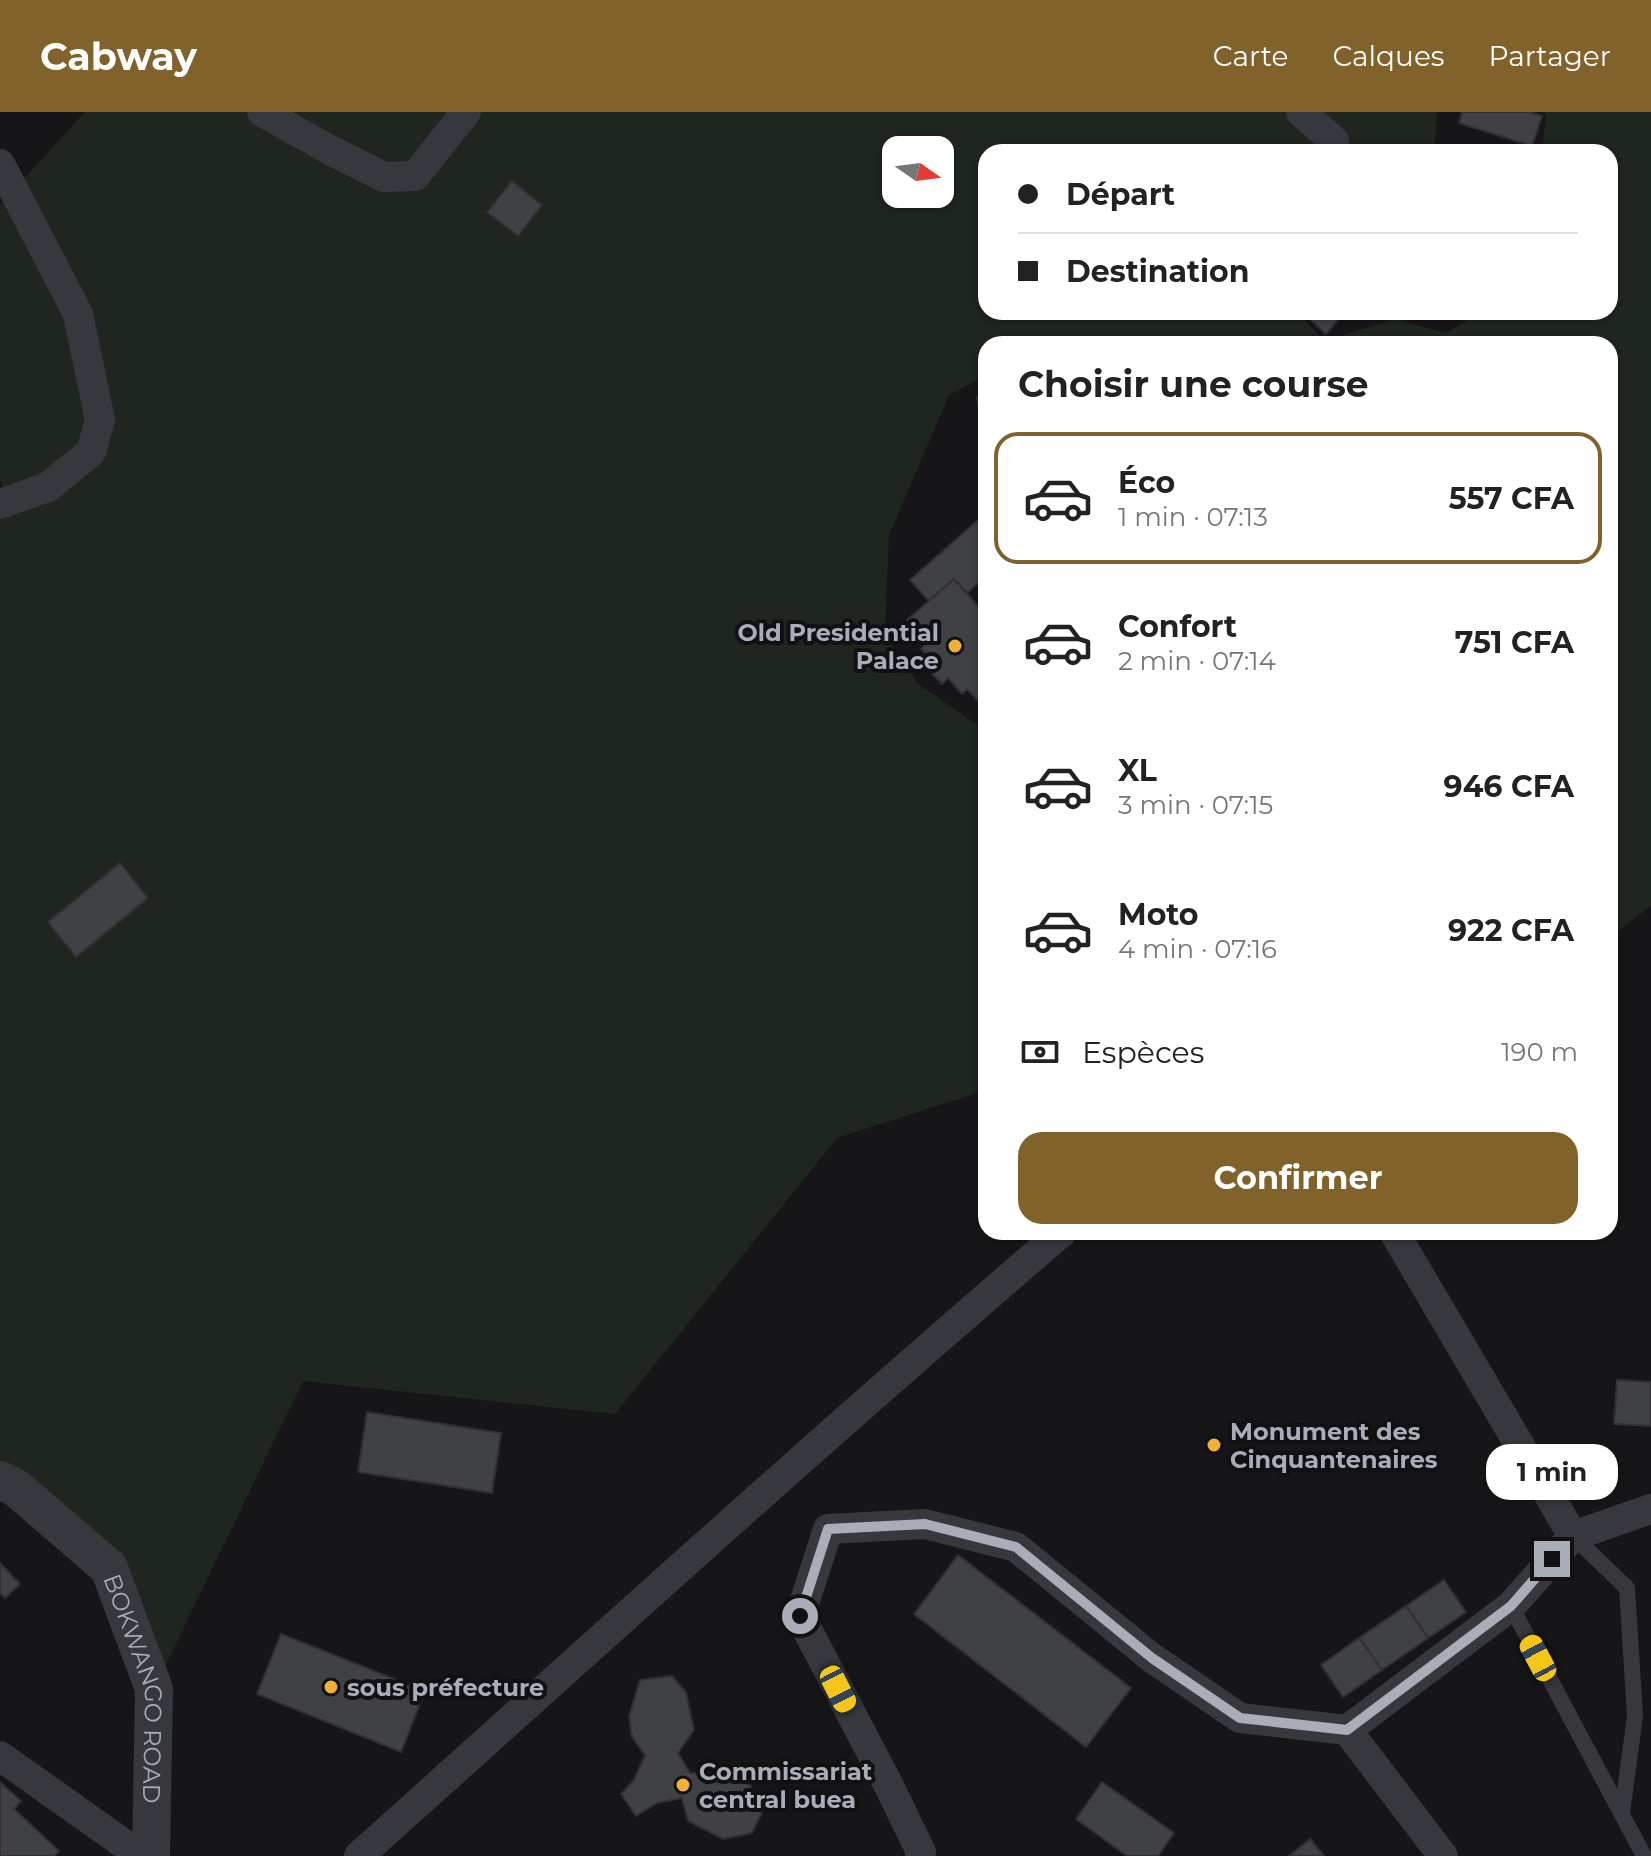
<!DOCTYPE html>
<html lang="fr">
<meta charset="utf-8">
<style>
:root{--surface:#fff;--page:#f6f6f6;--text:#222;--muted:#767676;--line:#e0e0e0;--accent:#80622a}
body{margin:0;font-family:Montserrat,sans-serif;background:var(--page);color:var(--text);height:100vh;display:flex;flex-direction:column;font-size:30px;white-space:nowrap}
*{box-sizing:border-box;margin:0}
p{font-size:26px;color:var(--muted)}
.icon{flex:none;width:44px;height:44px;fill:none;stroke:currentColor;stroke-width:2;stroke-linecap:round;stroke-linejoin:round}
.map{position:relative;flex:1;overflow:hidden}
.details{position:absolute;left:978px;top:224px;width:640px;height:904px;display:flex;flex-direction:column;background:var(--surface);border-radius:24px;box-shadow:0 2px 6px #0004}
.details>*{flex:none}
.banner{position:absolute;left:978px;top:32px;width:640px;height:176px;border-radius:24px;box-shadow:0 2px 6px #0004;display:grid;align-content:center;height:176px;padding:0 40px;background:var(--surface)}
.needle{width:52px;rotate:104deg}
.buttons{position:absolute;left:882px;top:24px;display:grid;gap:16px}
.buttons a{display:grid;place-items:center;width:72px;height:72px;border-radius:16px;background:var(--surface);box-shadow:0 2px 6px #0004;font-size:40px}
.end{position:absolute;width:36px;height:36px;margin:-18px;border:10px solid #a8adb8;background:#111;box-shadow:0 0 0 4px #111}
.from{border-radius:50%}
.bubble{position:absolute;height:56px;border-radius:24px;background:var(--surface);box-shadow:0 2px 6px #0004;font-size:26px;font-weight:700;line-height:56px;text-align:center}
.car{position:absolute;width:24px;height:48px;margin:-24px -12px;border-radius:10px;box-shadow:0 0 6px 2px #0007;background:linear-gradient(#f5c518 24%,#345 0 40%,#f5c518 0 76%,#345 0 86%,#f5c518 0)}
.banner b{display:flex;align-items:center;gap:28px;height:76px;font-size:30px}
.banner b+b{border-top:2px solid var(--line)}
.banner i{width:20px;height:20px;background:var(--text)}
ul{padding:0;list-style:none}
li{display:flex;align-items:center;gap:24px;height:132px;margin:0 16px 12px;padding:0 24px;border:4px solid transparent;border-radius:24px}
li div{flex:1}
li b{display:block;font-size:30px}
li em{font-style:normal;font-weight:700}
li.selected{border-color:var(--accent)}
li>.icon{width:72px;height:72px;stroke-width:1.5}
h2{padding:0 40px;font-size:36px;line-height:96px}
.pay{display:flex;align-items:center;gap:20px;height:88px;padding:0 40px;font-size:30px}
.pay p{margin-inline-start:auto}
.action{display:flex;gap:16px;margin-top:auto;padding:16px 40px}
.action a{flex:1;height:92px;border-radius:24px;background:var(--accent);color:#fff;font-size:32px;font-weight:700;line-height:92px;text-align:center}
header{display:flex;align-items:center;gap:48px;box-sizing:border-box;height:112px;padding:0 40px;background:var(--accent);color:#fff}
header strong{font-size:38px}
nav{display:flex;gap:44px;margin-inline-start:auto;font-size:28px}
.map>svg:first-child{display:block}
.green{fill:#1e261f;fill-rule:evenodd}
.building{fill:#404145;stroke:#303034;stroke-width:2}
.lines{fill:none;stroke-linecap:round;stroke-linejoin:round}
.service{stroke:#37383d;stroke-width:16}
.minor{stroke:#37383d;stroke-width:30}
.tertiary{stroke:#37383d;stroke-width:38}
.route{stroke:#a8adb8;stroke-width:10}
.poi-dot{fill:#f2b134;stroke:#111113;stroke-width:3}
.labels{text-anchor:middle;dominant-baseline:central;stroke-width:8;stroke-linejoin:round;paint-order:stroke}
.poi-label{font-size:24px;font-weight:bold;fill:#a8adb8;stroke:#111113;text-anchor:start}
.street-label{font-size:24px;fill:#a8adb8;stroke:#111113}
</style>
<header>
<strong>Cabway</strong>
<nav><a>Carte</a><a>Calques</a><a>Partager</a></nav>
</header>
<div class="map">
<svg width="1651" height="1744" viewBox="0 0 1651 1744">
<rect width="100%" height="100%" fill="#161618"/>
<!-- green -->
<path class="green" d="M85,0H1437L1434,40H986V200H1297L1324,229L1395,207L1446,221L1465,210L1470,200H1610V40H1542L1546,3L1543,0H1651V794L1610,825V232H986V264L949,283L889,423L885,522L917,571L973,610L986,616V978L837,1026L615,1302L303,1269L154,1577L109,1456L0,1368V390L9,388L0,368V93ZM896,38H940V82H896Z"/>
<!-- building -->
<g class="building">
<polygon points="1462,0 1530,0 1542,4 1532,34 1459,11"/>
<polygon points="512,69 542,93 518,124 487,100"/>
<polygon points="1302,200 1345,200 1326,222"/>
<polygon points="986,284 986,330 984,331 977,285"/>
<polygon points="986,401 986,464 967,481 954,467 929,489 910,468"/>
<polygon points="954,467 986,503 986,598 967,577 962,582 948,566 942,572 927,556 933,550 921,537 927,531 907,508"/>
<polygon points="120,751 148,786 76,845 48,810"/>
<polygon points="1617,1268 1651,1270 1651,1314 1614,1312"/>
<polygon points="367,1300 501,1321 492,1381 358,1360"/>
<polygon points="958,1443 1131,1576 1086,1635 914,1502"/>
<polygon points="0,1451 20,1472 5,1486 0,1481"/>
<polygon points="1444,1468 1466,1500 1428,1526 1406,1494"/>
<polygon points="1406,1494 1428,1526 1382,1558 1359,1526"/>
<polygon points="281,1522 425,1579 401,1640 257,1582"/>
<polygon points="1359,1526 1382,1558 1343,1585 1321,1553"/>
<polygon points="672,1564 686,1580 694,1618 678,1641 690,1661 720,1661 750,1673 763,1698 752,1721 723,1727 688,1709 682,1686 657,1691 636,1704 621,1682 634,1668 645,1643 632,1625 629,1605 640,1568"/>
<polygon points="0,1670 21,1689 14,1697 59,1739 54,1744 0,1744"/>
<polygon points="1102,1670 1174,1721 1158,1744 1127,1744 1076,1707"/>
<polygon points="1310,1727 1324,1744 1289,1744"/>
</g>
<g class="lines">
<!-- service -->
<g class="service">
<polyline points="1573,1424 1627,1476 1635,1604 1622,1701"/>
<polyline points="1511,1494 1644,1744"/>
</g>
<!-- minor -->
<g class="minor">
<polyline points="262,0 330,38 384,65 415,64 466,0"/>
<polyline points="1301,0 1334,29"/>
<polyline points="0,52 78,202 100,308 91,340 48,375 0,392"/>
<polyline points="1573,1424 1651,1397"/>
<polyline points="1347,1618 1443,1744"/>
<polyline points="0,1644 141,1744"/>
<path d="M359,1744C592,1535 824,1324 1062,1120"/>
<polyline points="920,1744 921,1740 889,1674 800,1504 828,1417 925,1412 1016,1435 1152,1546 1240,1606 1347,1618 1511,1494 1573,1424 1394,1120"/>
</g>
<!-- tertiary -->
<path class="tertiary" id="s1" d="M0,1368L16,1376L109,1456L154,1577L151,1744"/>
</g>
<g class="lines">
<!-- route -->
<polyline class="route" points="800,1504 828,1417 925,1412 1016,1435 1152,1546 1240,1606 1347,1618 1511,1494 1552,1447"/>
</g>
<!-- markers -->
<g class="poi-dot">
<circle cx="955" cy="534" r="8"/>
<circle cx="1214" cy="1333" r="8"/>
<circle cx="331" cy="1575" r="8"/>
<circle cx="683" cy="1673" r="8"/>
</g>
<g class="labels">
<!-- poi labels -->
<g class="poi-label">
<text x="939" y="520" text-anchor="end">Old Presidential<tspan x="939" dy="28">Palace</tspan></text>
<text x="1230" y="1319">Monument des<tspan x="1230" dy="28">Cinquantenaires</tspan></text>
<text x="347" y="1575">sous préfecture</text>
<text x="699" y="1659">Commissariat<tspan x="699" dy="28">central buea</tspan></text>
</g>
<!-- street labels -->
<g class="street-label">
<text stroke="none"><textPath href="#s1" startOffset="266">BOKWANGO ROAD</textPath></text>
</g>
</g>
</svg>
<div class="buttons">
<a><svg class="needle" viewBox="-14 -14 28 28"><path d="M0-13l5 13h-10z" fill="#e53935"/><path d="M0 13l5-13h-10z" fill="#767676"/></svg></a>
</div>
<i class="end from" style="left:800px;top:1504px"></i>
<i class="end" style="left:1552px;top:1447px"></i>
<div class="bubble" style="left:1486px;top:1332px;width:132px">1 min</div>
<i class="car" style="left:1538px;top:1546px;rotate:332deg"></i>
<i class="car" style="left:838px;top:1577px;rotate:153deg"></i>
<div class="banner">
<b><i class="from"></i>Départ</b>
<b><i></i>Destination</b>
</div>
<section class="details">
<h2>Choisir une course</h2>
<ul>
<li class="selected"><svg class="icon" aria-label="car" viewBox="0 0 24 24"><path d="M5 17H2v-5l4-1 3-4h7l3 4 3 1v5h-3M9 17h6M6 11h13"/><circle cx="7" cy="17" r="2"/><circle cx="17" cy="17" r="2"/></svg><div><b>Éco</b><p>1 min · 07:13</p></div><em>557 CFA</em></li>
<li><svg class="icon" aria-label="car" viewBox="0 0 24 24"><path d="M5 17H2v-5l4-1 3-4h7l3 4 3 1v5h-3M9 17h6M6 11h13"/><circle cx="7" cy="17" r="2"/><circle cx="17" cy="17" r="2"/></svg><div><b>Confort</b><p>2 min · 07:14</p></div><em>751 CFA</em></li>
<li><svg class="icon" aria-label="car" viewBox="0 0 24 24"><path d="M5 17H2v-5l4-1 3-4h7l3 4 3 1v5h-3M9 17h6M6 11h13"/><circle cx="7" cy="17" r="2"/><circle cx="17" cy="17" r="2"/></svg><div><b>XL</b><p>3 min · 07:15</p></div><em>946 CFA</em></li>
<li><svg class="icon" aria-label="car" viewBox="0 0 24 24"><path d="M5 17H2v-5l4-1 3-4h7l3 4 3 1v5h-3M9 17h6M6 11h13"/><circle cx="7" cy="17" r="2"/><circle cx="17" cy="17" r="2"/></svg><div><b>Moto</b><p>4 min · 07:16</p></div><em>922 CFA</em></li>
</ul>
<div class="pay"><svg class="icon" aria-label="cash" viewBox="0 0 24 24"><path d="M3 7h18v10H3z"/><circle cx="12" cy="12" r="2"/></svg>Espèces<p>190 m</p></div>
<div class="action"><a>Confirmer</a></div>
</section>
</div>
